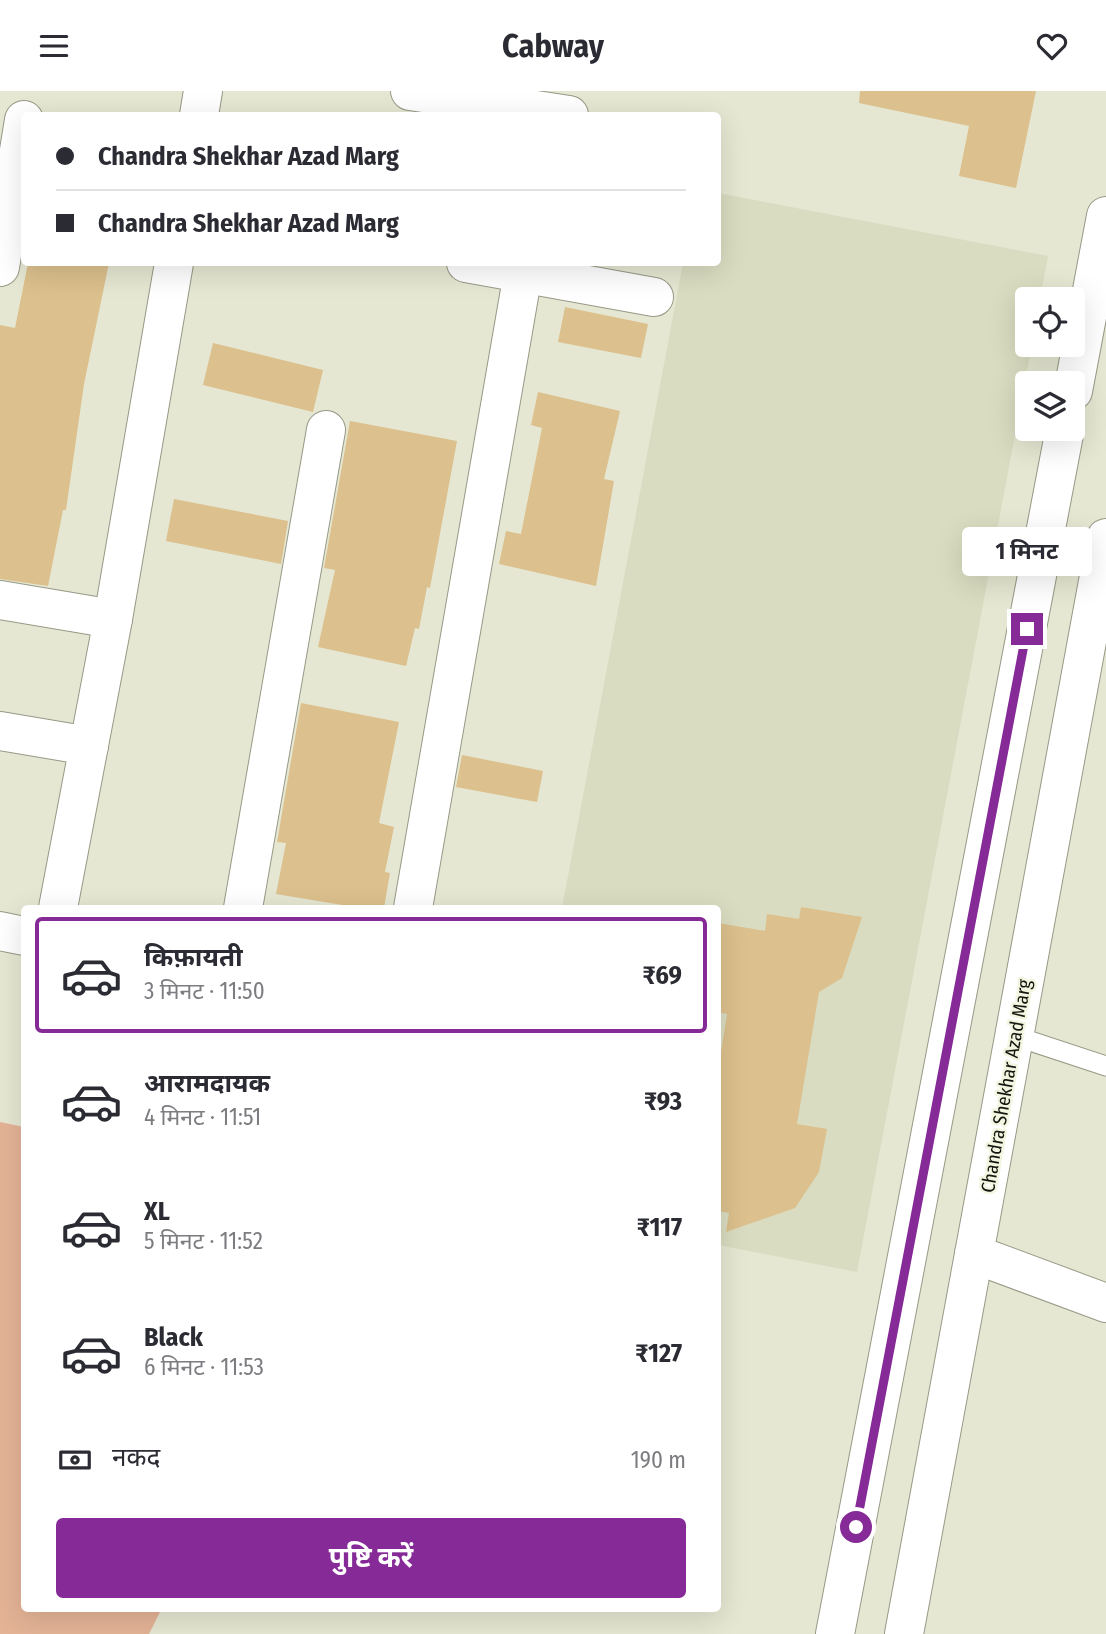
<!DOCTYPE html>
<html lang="hi">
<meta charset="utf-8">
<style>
:root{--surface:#fff;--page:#f7f7f7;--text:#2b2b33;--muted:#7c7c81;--line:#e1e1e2;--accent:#852a96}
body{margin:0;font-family:"Fira Sans Condensed","Noto Sans Devanagari",sans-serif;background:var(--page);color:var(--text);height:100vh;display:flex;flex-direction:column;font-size:26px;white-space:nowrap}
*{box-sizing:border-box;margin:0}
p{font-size:23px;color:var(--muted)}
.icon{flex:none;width:38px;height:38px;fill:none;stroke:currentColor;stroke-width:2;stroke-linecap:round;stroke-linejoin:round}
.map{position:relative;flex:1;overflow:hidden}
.details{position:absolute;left:21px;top:814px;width:700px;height:707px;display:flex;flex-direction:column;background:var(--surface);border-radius:7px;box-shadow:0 7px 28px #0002}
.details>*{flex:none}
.banner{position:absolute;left:21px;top:21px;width:700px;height:154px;border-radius:7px;box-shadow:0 7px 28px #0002;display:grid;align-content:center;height:154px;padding:0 35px;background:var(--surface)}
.buttons{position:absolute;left:1015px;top:196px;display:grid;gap:14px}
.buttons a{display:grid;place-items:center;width:70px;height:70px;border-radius:7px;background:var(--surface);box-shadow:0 7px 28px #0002;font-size:35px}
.end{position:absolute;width:32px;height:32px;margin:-16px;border:9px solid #852a96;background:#fff;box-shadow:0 0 0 4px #fff}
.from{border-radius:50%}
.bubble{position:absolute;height:49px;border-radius:7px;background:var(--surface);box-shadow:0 7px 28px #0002;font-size:23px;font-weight:700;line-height:49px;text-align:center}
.banner b{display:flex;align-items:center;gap:24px;height:66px;font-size:26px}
.banner b+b{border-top:2px solid var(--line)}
.banner i{width:18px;height:18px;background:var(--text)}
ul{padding:12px 0 0;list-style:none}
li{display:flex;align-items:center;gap:21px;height:116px;margin:0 14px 10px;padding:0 21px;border:4px solid transparent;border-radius:7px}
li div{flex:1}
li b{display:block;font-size:26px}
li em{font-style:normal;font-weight:700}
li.active{border-color:var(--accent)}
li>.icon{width:63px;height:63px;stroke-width:1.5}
.pay{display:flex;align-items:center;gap:18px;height:77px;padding:0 35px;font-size:26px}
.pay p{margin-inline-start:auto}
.primary-button{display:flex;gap:14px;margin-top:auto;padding:14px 35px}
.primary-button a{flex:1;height:80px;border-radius:7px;background:var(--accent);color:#fff;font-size:28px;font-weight:700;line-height:80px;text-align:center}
header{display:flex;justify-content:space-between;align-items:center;height:91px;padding:0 35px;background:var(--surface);font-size:32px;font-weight:700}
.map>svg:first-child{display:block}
.built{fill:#d9dcc0}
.green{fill:#e4b396}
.building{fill:#dcc08d}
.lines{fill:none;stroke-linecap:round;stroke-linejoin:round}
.lane-casing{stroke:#979986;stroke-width:21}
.street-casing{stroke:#979986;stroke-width:40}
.secondary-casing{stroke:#979986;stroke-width:40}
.lane{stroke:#fff;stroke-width:19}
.street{stroke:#fff;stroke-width:38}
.secondary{stroke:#fff;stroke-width:38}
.route{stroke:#852a96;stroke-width:9}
.labels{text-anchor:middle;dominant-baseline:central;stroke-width:5;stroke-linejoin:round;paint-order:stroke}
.street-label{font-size:19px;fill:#14150e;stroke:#f2f5e0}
</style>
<header><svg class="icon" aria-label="menu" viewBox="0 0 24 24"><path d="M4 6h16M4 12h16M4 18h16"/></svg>Cabway<svg class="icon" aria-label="heart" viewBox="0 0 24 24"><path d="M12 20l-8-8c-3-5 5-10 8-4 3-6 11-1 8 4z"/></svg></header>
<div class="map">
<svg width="1106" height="1543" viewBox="0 0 1106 1543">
<rect width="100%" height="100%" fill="#e5e7d2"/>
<!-- built -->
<polygon class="built" points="718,102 1048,165 1040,208 1027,208 1027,254 1032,254 857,1181 718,1154 718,817 562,817 683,172 718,172"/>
<!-- green -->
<polygon class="green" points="0,1031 24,1036 24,1517 162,1517 149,1543 0,1543"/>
<!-- building -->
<g class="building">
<polygon points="860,0 1036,0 1016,97 959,85 969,35 859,12"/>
<polygon points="28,172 109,172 84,293 66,419 63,419 48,495 0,488 0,234 15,237"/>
<polygon points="565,216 648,233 641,267 558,251"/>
<polygon points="213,252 323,279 313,321 203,294"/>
<polygon points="538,301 620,320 604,388 614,390 596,495 499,473 506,440 521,443 542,337 531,334"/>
<polygon points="350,330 457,350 430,497 427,496 419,538 415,537 406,575 318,556 335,479 324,477"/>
<polygon points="174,408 288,430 281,473 166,450"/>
<polygon points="301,612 399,631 379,732 394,736 385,781 390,782 384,817 360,817 276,803 286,752 277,751"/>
<polygon points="462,664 543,680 537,711 456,696"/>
<polygon points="801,816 862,826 842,887 819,901 797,1033 827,1038 819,1081 795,1117 726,1141 729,1122 718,1120 718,981 727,923 718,921 718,832 765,840 767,823 799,828"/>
</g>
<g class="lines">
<defs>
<polyline id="lane" points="1015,945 1106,975"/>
<g id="street">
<polyline points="410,0 569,24"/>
<polyline points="199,24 203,0"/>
<polyline points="466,172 654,206"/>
<polyline points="0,176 24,29"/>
<polyline points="0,509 113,528"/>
<polyline points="0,640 89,655"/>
<polyline points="58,817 113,528 174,172"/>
<polyline points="243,817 326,339"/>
<polyline points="413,817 523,182"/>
<polyline points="0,840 24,845"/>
<polyline points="974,1163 1106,1212"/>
</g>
<g id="secondary">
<polyline points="1073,300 1106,125"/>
<polyline points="835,1543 1065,338"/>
<polyline points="904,1543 1106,447"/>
</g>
</defs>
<!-- lane casing -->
<use href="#lane" class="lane-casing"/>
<!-- street casing -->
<use href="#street" class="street-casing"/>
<!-- secondary casing -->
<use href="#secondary" class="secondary-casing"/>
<!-- lane -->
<use href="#lane" class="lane"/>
<!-- street -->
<use href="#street" class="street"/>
<!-- secondary -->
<use href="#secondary" class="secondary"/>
</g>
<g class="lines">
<!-- route -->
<polyline class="route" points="856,1436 1027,538"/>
</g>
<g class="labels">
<!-- street labels -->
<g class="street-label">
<text transform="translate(1006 995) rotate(-80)">Chandra Shekhar Azad Marg</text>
</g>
</g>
</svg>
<div class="buttons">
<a><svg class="icon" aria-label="locate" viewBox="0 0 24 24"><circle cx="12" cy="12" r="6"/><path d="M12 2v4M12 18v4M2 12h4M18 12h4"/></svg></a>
<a><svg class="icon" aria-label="layers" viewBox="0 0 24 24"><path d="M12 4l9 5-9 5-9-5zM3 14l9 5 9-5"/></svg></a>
</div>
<i class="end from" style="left:856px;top:1436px"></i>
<i class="end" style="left:1027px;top:538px"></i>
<div class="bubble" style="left:962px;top:436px;width:130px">1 मिनट</div>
<div class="banner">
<b><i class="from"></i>Chandra Shekhar Azad Marg</b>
<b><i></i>Chandra Shekhar Azad Marg</b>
</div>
<section class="details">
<ul>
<li class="active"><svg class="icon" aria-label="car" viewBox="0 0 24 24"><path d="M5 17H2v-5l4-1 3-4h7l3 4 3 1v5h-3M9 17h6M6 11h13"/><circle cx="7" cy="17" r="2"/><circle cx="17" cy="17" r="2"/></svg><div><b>किफ़ायती</b><p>3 मिनट · 11:50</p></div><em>₹69</em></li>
<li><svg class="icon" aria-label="car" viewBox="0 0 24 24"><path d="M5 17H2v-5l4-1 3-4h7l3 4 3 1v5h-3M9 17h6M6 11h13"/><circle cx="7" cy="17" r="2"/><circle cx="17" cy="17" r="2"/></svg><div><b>आरामदायक</b><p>4 मिनट · 11:51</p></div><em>₹93</em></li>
<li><svg class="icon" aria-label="car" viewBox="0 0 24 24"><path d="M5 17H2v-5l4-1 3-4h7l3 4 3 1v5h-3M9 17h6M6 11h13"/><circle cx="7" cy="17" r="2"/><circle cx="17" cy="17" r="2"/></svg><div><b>XL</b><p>5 मिनट · 11:52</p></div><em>₹117</em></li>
<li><svg class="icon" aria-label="car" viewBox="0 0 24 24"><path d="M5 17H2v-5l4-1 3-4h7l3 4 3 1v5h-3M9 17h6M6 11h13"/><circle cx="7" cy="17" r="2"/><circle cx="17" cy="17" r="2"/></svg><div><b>Black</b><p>6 मिनट · 11:53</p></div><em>₹127</em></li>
</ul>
<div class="pay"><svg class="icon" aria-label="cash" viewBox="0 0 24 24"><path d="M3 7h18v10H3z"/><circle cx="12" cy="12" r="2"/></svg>नकद<p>190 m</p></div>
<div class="primary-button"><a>पुष्टि करें</a></div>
</section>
</div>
